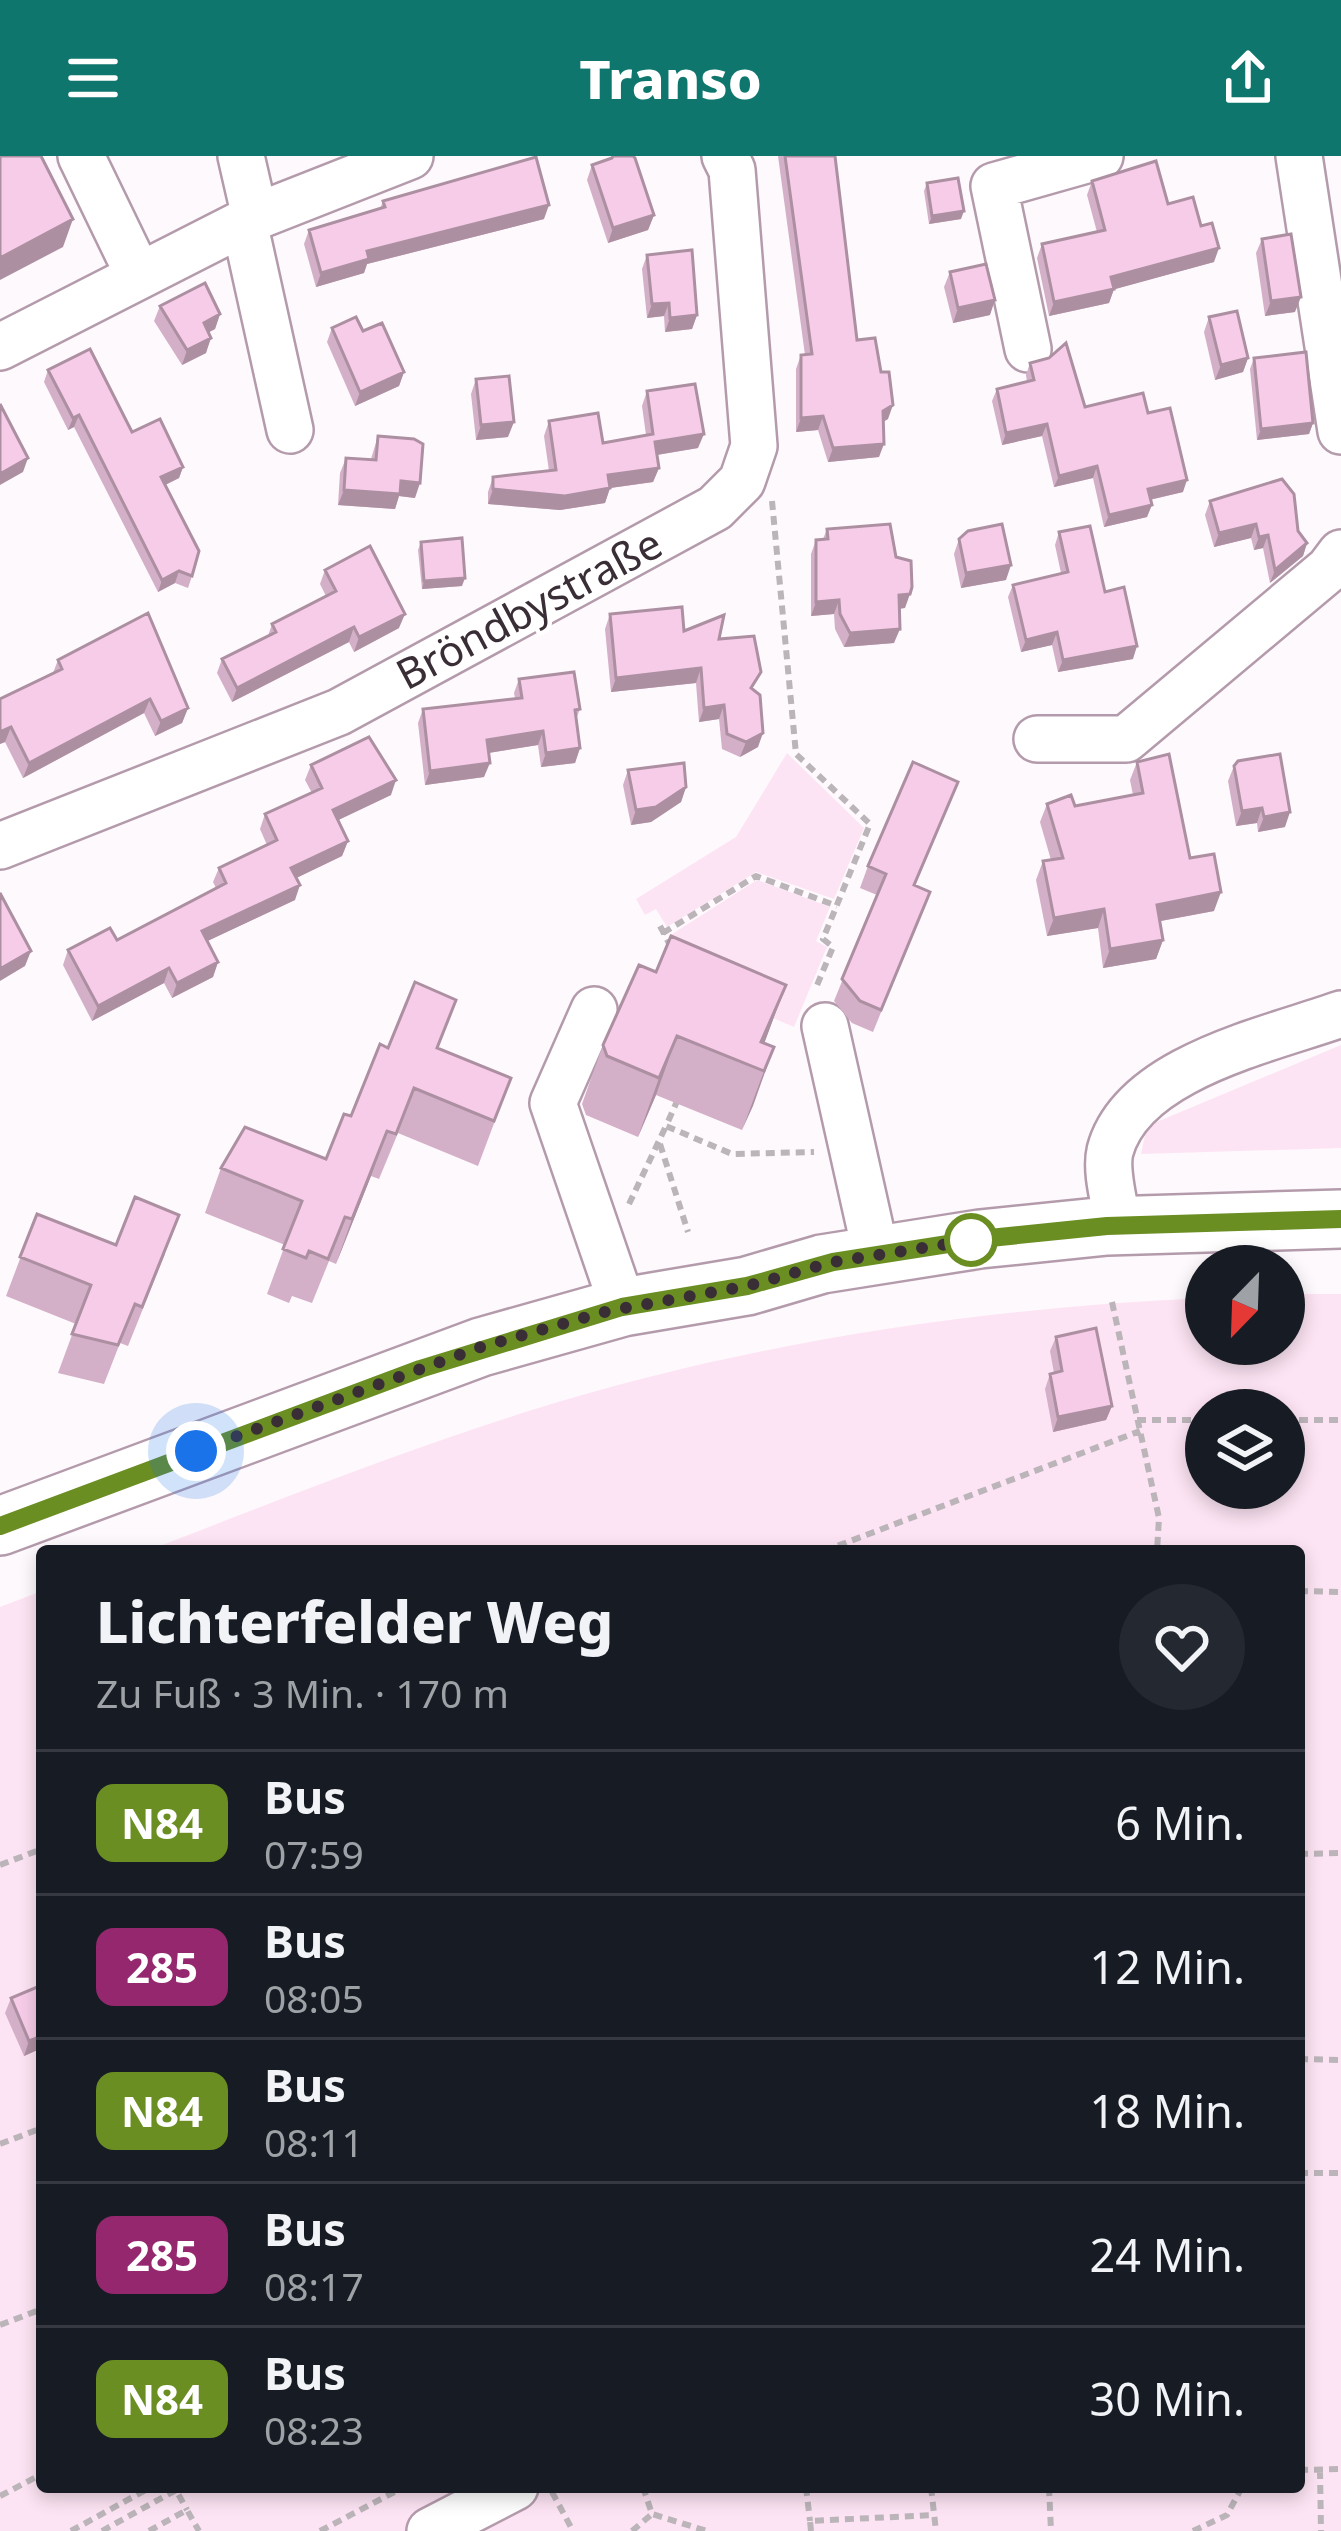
<!DOCTYPE html>
<html lang="de">
<meta charset="utf-8">
<style>
body{margin:0;font-family:"Noto Sans",sans-serif;background:#242831;color:#f1f3f6;height:100vh;display:flex;flex-direction:column;font-size:45px;white-space:nowrap}
*{box-sizing:border-box;margin:0}
p{font-size:39px;color:#9ea1a6}
.icon{flex:none;width:66px;height:66px;fill:none;stroke:currentColor;stroke-width:2;stroke-linecap:round;stroke-linejoin:round}
.map{position:relative;flex:1;overflow:hidden}
.panel{position:absolute;left:36px;top:1389px;width:1269px;height:948px;display:flex;flex-direction:column;background:#171b24;border-radius:12px;box-shadow:0 6px 18px #0003}
.panel>*{flex:none}
.badge{padding:0 24px;border-radius:18px;font-size:42px;line-height:78px}
.needle{width:78px;rotate:203deg}
.tools{position:absolute;left:1185px;top:1089px;display:grid;gap:24px}
.tools a{display:grid;place-items:center;width:120px;height:120px;border-radius:50%;background:#171b24;box-shadow:0 6px 18px #0003;font-size:60px}
.you{position:absolute;width:60px;height:60px;margin:-30px;border:9px solid #fff;border-radius:50%;background:#1a73e8;box-shadow:0 0 0 18px #1a73e833}
.map>.badge{position:absolute;translate:-50% -50%;box-shadow:0 0 0 6px #fff}
.round{display:grid;place-items:center;flex:none;width:126px;height:126px;border-radius:63px;background:#242831}
.overview{display:flex;align-items:center;justify-content:space-between;height:204px;padding:0 60px}
h1{font-size:57px;font-weight:800;line-height:90px}
ul{padding:0;list-style:none}
li{display:flex;align-items:center;gap:36px;height:144px;padding:0 60px;border-top:3px solid #363941}
li div{flex:1}
li b{display:block;font-size:45px}
li em{font-style:normal}
li .badge{min-width:132px;font-weight:700;text-align:center}
header{display:flex;justify-content:space-between;align-items:center;height:156px;padding:0 60px;background:#0f766e;color:#fff;font-size:54px;font-weight:800}
.map>svg:first-child{display:block}
.green{fill:#fde4f4;fill-rule:evenodd}
.lines{fill:none;stroke-linecap:round;stroke-linejoin:round}
.minor-casing{stroke:#b49bac;stroke-width:50}
.major-casing{stroke:#b49bac;stroke-width:62}
.path{stroke:#bbb4b9;stroke-width:6;stroke-dasharray:9 6;stroke-linecap:butt}
.minor{stroke:#fff;stroke-width:45}
.major{stroke:#fff;stroke-width:57}
.wall{fill:#d4afc8}
.shaded-wall{fill:#ad8fa2}
.building{fill:#f7cce8;stroke:#ad8fa2;stroke-width:3}
.line-casing{stroke:#fff;stroke-width:27}
.line{stroke:#6b8e23;stroke-width:18}
.walk{stroke:#392e35;stroke-width:12;stroke-dasharray:0 21.6}
.stop-dot{fill:#fff;stroke:#6b8e23;stroke-width:6}
.labels{text-anchor:middle;stroke-width:9;stroke-linejoin:round;paint-order:stroke}
.street-label{font-size:42px;fill:#392e35;stroke:#fff}
</style>
<header><svg class="icon" aria-label="menu" viewBox="0 0 24 24"><path d="M4 6h16M4 12h16M4 18h16"/></svg>Transo<svg class="icon" aria-label="share" viewBox="0 0 24 24"><path d="M12 15V3M7 8l5-5 5 5M5 13v7h14v-7"/></svg></header>
<div class="map">
<svg width="1341" height="2375" viewBox="0 0 1341 2375">
<rect width="100%" height="100%" fill="#fef9fc"/>
<!-- green -->
<path class="green" d="M 787,597 L 864,672 L 834,743 L 756,716 L 667,771 L 656,753 L 645,759 L 636,743 L 736,681 Z
M 757,724 L 830,751 L 816,785 L 827,791 L 794,871 C 745,851 695,828 669,780 Z
M 1341,889 L 1341,992 L 1141,998 L 1147,970 Z
M 1284,1138 L 1341,1138 L 1341,2375 L 0,2375 L 0,1451 L 42,1435 L 42,2331 L 1299,2331 L 1299,1395 L 147,1395 C 274,1346 401,1295 532,1254 C 750,1186 979,1152 1206,1142 L 1206,1188 L 1284,1188 ZM 1206,1254 L 1284,1254 L 1284,1332 L 1206,1332 Z"/>
<g class="lines">
<defs>
<path id="minor" d="M 81,0 L 139,120
M 241,0 L 255,61
M 1299,0 L 1341,275
M 244,66 L 290,274
M 0,191 L 255,61 L 410,0
M 1028,193 L 994,30 L 1100,0
M 1037,583 L 1126,583 L 1329,413 L 1341,397
M 0,690 L 339,556 L 715,352 L 742,325 L 754,290 L 732,14 L 725,0
M 594,854 L 553,947 L 623,1151
M 825,870 L 876,1098
M 1118,1069 C 1115,1048 1105,1016 1110,995 C 1132,912 1268,884 1341,858
M 430,2375 L 515,2331"/>
<path id="major" d="M 0,1370 L 481,1191 L 623,1151 L 747,1130 L 822,1108 L 980,1083 L 1107,1070 L 1341,1063"/>
</defs>
<!-- minor casing -->
<use href="#minor" class="minor-casing"/>
<!-- major casing -->
<use href="#major" class="major-casing"/>
<!-- path -->
<path class="path" d="M 772,345 L 796,598 L 870,668 L 823,783 L 833,791 L 815,834
M 660,770 L 672,793
M 663,777 L 756,720 L 837,750
M 678,943 L 666,970 L 732,998 L 814,996
M 660,988 L 688,1076
M 629,1048 L 666,970
M 1112,1146 L 1159,1362 L 1157,1395
M 1137,1264 L 1206,1264
M 1284,1264 L 1341,1264
M 824,1395 L 1140,1275
M 1299,1435 L 1341,1436
M 1299,1698 L 1341,1697
M 0,1709 L 42,1693
M 1299,1903 L 1341,1904
M 0,1988 L 42,1972
M 1299,2017 L 1341,2017
M 0,2169 L 42,2153
M 1299,2314 L 1341,2313
M 1320,2314 L 1321,2375
M 643,2331 L 652,2358 L 707,2375
M 806,2331 L 810,2365
M 931,2331 L 936,2375
M 1049,2331 L 1051,2375
M 552,2336 L 573,2375
M 0,2340 L 42,2318
M 71,2375 L 151,2331
M 102,2375 L 176,2334 L 187,2354
M 149,2375 L 187,2354 L 199,2375
M 320,2375 L 404,2331
M 632,2375 L 652,2358
M 811,2375 L 810,2365 L 934,2359
M 1193,2375 L 1227,2359 L 1242,2331"/>
<!-- minor -->
<use href="#minor" class="minor"/>
<!-- major -->
<use href="#major" class="major"/>
</g>
<!-- wall -->
<path class="wall" d="M 778,0 L 835,0 L 857,184 L 888,263 L 883,265 L 879,301 L 828,306 L 818,274 L 796,276 L 796,213 L 801,199 L 805,199 Z
M 592,9 L 654,59 L 648,74 L 608,87 L 587,24 Z
M 1092,25 L 1168,48 L 1201,70 L 1214,106 L 1114,133 L 1109,147 L 1049,160 L 1037,102 L 1042,88 L 1097,76 L 1087,39 Z
M 927,27 L 961,63 L 929,68 L 924,35 Z
M 383,45 L 544,63 L 367,108 L 364,117 L 316,131 L 304,88 L 309,74 L 380,53 Z
M 1262,83 L 1295,156 L 1265,160 L 1256,97 Z
M 647,99 L 697,159 L 692,173 L 665,176 L 664,160 L 647,162 L 642,113 Z
M 950,116 L 990,159 L 953,167 L 944,131 Z
M 160,150 L 220,158 L 215,173 L 209,176 L 206,197 L 182,209 L 154,165 Z
M 1209,161 L 1248,202 L 1243,216 L 1215,224 L 1204,176 Z
M 332,172 L 363,175 L 404,216 L 399,230 L 355,250 L 327,186 Z
M 1254,202 L 1313,267 L 1309,278 L 1257,284 L 1250,213 Z
M 1030,207 L 1085,251 L 1148,257 L 1183,336 L 1150,344 L 1147,361 L 1104,371 L 1093,322 L 1054,331 L 1042,280 L 1002,289 L 992,245 L 997,233 L 1027,226 L 1026,219 Z
M 48,214 L 132,276 L 183,311 L 179,322 L 165,329 L 192,420 L 188,432 L 175,427 L 158,436 L 74,271 L 68,274 L 44,226 Z
M 476,223 L 508,281 L 476,284 L 471,238 Z
M 647,235 L 698,292 L 657,299 L 659,312 L 653,326 L 610,332 L 605,347 L 560,354 L 488,348 L 488,336 L 493,321 L 549,315 L 544,280 L 549,265 L 603,287 L 646,279 L 642,250 Z
M 378,280 L 415,342 L 399,340 L 395,353 L 338,349 L 340,317 L 346,302 L 371,303 Z
M 1210,345 L 1298,375 L 1307,387 L 1303,400 L 1270,427 L 1263,392 L 1254,394 L 1251,382 L 1214,391 L 1205,359 Z
M 827,373 L 905,452 L 899,453 L 894,487 L 844,491 L 835,473 L 834,458 L 811,460 L 811,398 L 816,384 L 823,383 Z
M 1059,376 L 1105,436 L 1133,503 L 1058,516 L 1052,489 L 1021,496 L 1008,441 L 1013,429 L 1061,417 L 1055,389 Z
M 959,383 L 1006,424 L 961,432 L 954,398 Z
M 421,386 L 462,430 L 422,433 L 418,394 Z
M 325,414 L 399,472 L 354,496 L 349,486 L 232,546 L 217,517 L 222,503 L 268,480 L 272,468 L 326,440 L 320,428 Z
M 610,458 L 719,483 L 753,533 L 758,591 L 740,601 L 722,593 L 719,563 L 699,566 L 696,527 L 611,536 L 605,473 Z
M 58,504 L 188,552 L 182,567 L 155,580 L 144,557 L 23,622 L 5,586 L 0,588 L 0,543 L 53,517 Z
M 519,523 L 580,553 L 576,563 L 580,592 L 575,607 L 541,611 L 538,589 L 488,597 L 484,621 L 425,629 L 418,567 L 423,553 L 515,542 L 514,537 Z
M 1137,606 L 1190,702 L 1214,755 L 1160,765 L 1163,784 L 1156,803 L 1103,812 L 1098,772 L 1047,780 L 1036,724 L 1043,705 L 1051,704 L 1040,666 L 1047,648 L 1075,650 L 1133,639 L 1130,624 Z
M 311,609 L 391,639 L 338,664 L 348,685 L 342,700 L 296,722 L 295,744 L 207,785 L 218,806 L 213,821 L 172,842 L 164,827 L 92,865 L 63,809 L 68,794 L 117,784 L 216,732 L 213,726 L 219,712 L 267,689 L 260,673 L 265,658 L 312,637 L 305,624 Z
M 1234,610 L 1285,671 L 1258,676 L 1257,667 L 1236,670 L 1228,625 Z
M 628,614 L 686,631 L 681,646 L 651,666 L 631,669 L 623,629 Z
M 958,626 L 915,730 L 930,736 L 873,876 L 852,867 L 834,845 L 877,739 L 860,732 L 868,710 Z
M 656,816 L 786,829 L 764,887 L 774,891 L 742,974 L 656,939 L 638,981 L 586,959 L 582,948 L 603,889 Z
M 439,892 L 511,922 L 478,1010 L 398,977 L 379,1023 L 371,1020 L 336,1108 L 329,1105 L 312,1147 L 292,1140 L 289,1147 L 267,1138 L 285,1089 L 205,1057 L 221,1012 L 326,1003 L 351,960 Z
M 37,1058 L 116,1089 L 165,1098 L 128,1190 L 120,1187 L 104,1228 L 58,1217 L 76,1168 L 6,1140 Z
M 1056,1181 L 1112,1250 L 1106,1264 L 1053,1276 L 1045,1233 L 1050,1218 L 1054,1217 L 1050,1195 Z
M 42,1829 L 42,1892 L 24,1900 L 5,1857 L 11,1842 Z"/>
<!-- shaded-wall -->
<path class="shaded-wall" d="M 549,49 L 544,63 L 367,108 L 364,117 L 316,131 L 321,117 L 367,95 Z
M 964,55 L 961,63 L 929,68 L 932,60 Z
M 654,59 L 648,74 L 608,87 L 613,72 Z
M 73,63 L 63,91 L 0,124 L 0,102 Z
M 1219,92 L 1214,106 L 1112,134 L 1114,133 L 1109,147 L 1049,160 L 1054,146 L 1111,121 Z
M 1301,141 L 1295,156 L 1265,160 L 1271,145 Z
M 995,144 L 990,159 L 953,167 L 958,152 Z
M 669,147 L 664,160 L 647,162 L 652,148 Z
M 220,158 L 215,173 L 198,182 L 204,167 Z
M 697,159 L 692,173 L 665,176 L 670,162 Z
M 211,182 L 206,197 L 182,209 L 187,194 Z
M 1248,202 L 1243,216 L 1215,224 L 1221,209 Z
M 404,216 L 399,230 L 355,250 L 360,236 Z
M 893,249 L 888,263 L 878,269 L 883,255 Z
M 79,259 L 74,271 L 68,274 L 73,262 Z
M 823,260 L 818,274 L 796,276 L 801,262 Z
M 514,266 L 508,281 L 476,284 L 481,269 Z
M 1313,267 L 1309,278 L 1257,284 L 1261,273 Z
M 1047,268 L 1042,280 L 1002,289 L 1006,277 Z
M 704,278 L 698,292 L 650,300 L 655,286 Z
M 884,288 L 879,301 L 828,306 L 833,292 Z
M 28,302 L 23,316 L 0,329 L 0,318 Z
M 1097,310 L 1093,322 L 1054,331 L 1059,320 Z
M 183,311 L 179,322 L 157,333 L 161,321 Z
M 659,312 L 653,326 L 603,333 L 608,319 Z
M 1187,324 L 1183,336 L 1144,345 L 1148,333 Z
M 401,325 L 420,327 L 415,342 L 399,340 L 395,353 L 338,349 L 344,334 Z
M 610,332 L 605,347 L 560,354 L 488,348 L 493,333 Z
M 1152,349 L 1147,361 L 1104,371 L 1109,359 Z
M 1256,368 L 1251,382 L 1214,391 L 1219,377 Z
M 1268,379 L 1263,392 L 1254,394 L 1259,381 Z
M 1307,387 L 1303,400 L 1270,427 L 1275,414 Z
M 1011,409 L 1006,424 L 961,432 L 966,417 Z
M 179,415 L 175,427 L 158,436 L 162,424 Z
M 465,422 L 462,430 L 422,433 L 424,425 Z
M 910,438 L 905,452 L 894,453 L 899,439 Z
M 839,444 L 834,458 L 811,460 L 816,446 Z
M 405,458 L 399,472 L 354,496 L 359,481 Z
M 354,471 L 349,486 L 232,546 L 237,532 Z
M 900,473 L 894,487 L 844,491 L 850,477 Z
M 1057,476 L 1052,489 L 1021,496 L 1026,484 Z
M 1137,490 L 1133,503 L 1058,516 L 1063,504 Z
M 701,512 L 696,527 L 611,536 L 616,522 Z
M 150,543 L 144,557 L 23,622 L 29,607 Z
M 724,549 L 719,563 L 699,566 L 704,552 Z
M 188,552 L 182,567 L 155,580 L 161,565 Z
M 11,571 L 5,586 L 0,588 L 0,576 Z
M 543,575 L 538,589 L 482,598 L 487,584 Z
M 763,577 L 758,591 L 740,601 L 746,586 Z
M 580,592 L 575,607 L 541,611 L 546,597 Z
M 490,607 L 484,621 L 425,629 L 430,615 Z
M 396,624 L 391,639 L 328,669 L 333,654 Z
M 686,631 L 681,646 L 651,666 L 631,669 L 636,654 Z
M 1262,652 L 1257,667 L 1236,670 L 1242,655 Z
M 1290,656 L 1285,671 L 1258,676 L 1264,661 Z
M 348,685 L 342,700 L 286,727 L 291,712 Z
M 300,729 L 295,744 L 197,790 L 202,775 Z
M 1221,736 L 1214,755 L 1150,767 L 1157,749 Z
M 1104,753 L 1098,772 L 1047,780 L 1054,762 Z
M 1163,784 L 1156,803 L 1103,812 L 1110,793 Z
M 31,795 L 25,810 L 0,825 L 0,813 Z
M 218,806 L 213,821 L 172,842 L 177,827 Z
M 169,812 L 164,827 L 92,865 L 98,850 Z
M 786,829 L 764,888 L 761,886 Z
M 677,880 L 656,939 L 638,981 L 659,922 Z
M 774,891 L 753,950 L 742,974 L 764,915 Z
M 387,975 L 371,1020 L 336,1108 L 352,1063 Z
M 1112,1250 L 1106,1264 L 1053,1276 L 1058,1261 Z
M 42,1880 L 42,1892 L 24,1900 L 29,1885 Z"/>
<!-- building -->
<path class="building" d="M 0,0 L 41,0 L 73,63 L 0,102 Z
M 613,0 L 633,0 L 635,2 L 654,59 L 613,72 L 592,9 L 612,2 Z
M 785,0 L 835,0 L 857,184 L 875,182 L 881,216 L 889,216 L 893,249 L 883,255 L 884,288 L 833,292 L 823,260 L 801,262 L 801,199 L 812,198 Z
M 536,1 L 549,49 L 367,95 L 369,103 L 321,117 L 309,74 L 385,51 L 383,45 Z
M 1156,5 L 1168,48 L 1193,41 L 1201,70 L 1212,67 L 1219,92 L 1111,121 L 1114,133 L 1054,146 L 1042,88 L 1105,74 L 1092,25 Z
M 958,22 L 964,55 L 932,60 L 927,27 Z
M 1291,78 L 1301,141 L 1271,145 L 1262,83 Z
M 692,94 L 697,159 L 670,162 L 669,147 L 652,148 L 647,99 Z
M 986,108 L 995,144 L 958,152 L 950,116 Z
M 205,127 L 220,158 L 204,167 L 211,182 L 187,194 L 160,150 Z
M 1237,155 L 1248,202 L 1221,209 L 1209,161 Z
M 356,161 L 363,175 L 382,167 L 404,216 L 360,236 L 332,172 Z
M 1066,187 L 1085,251 L 1143,237 L 1148,257 L 1170,252 L 1187,324 L 1148,333 L 1152,349 L 1109,359 L 1097,310 L 1059,320 L 1047,268 L 1006,277 L 997,233 L 1034,224 L 1030,207 L 1049,202 Z
M 90,193 L 132,276 L 160,263 L 183,311 L 161,321 L 199,395 L 192,420 L 179,415 L 162,424 L 79,259 L 73,262 L 48,214 Z
M 1306,196 L 1313,267 L 1261,273 L 1254,202 Z
M 509,220 L 514,266 L 481,269 L 476,223 Z
M 695,228 L 704,278 L 655,286 L 659,312 L 608,319 L 610,332 L 565,340 L 493,333 L 493,321 L 556,314 L 549,265 L 598,257 L 603,287 L 653,278 L 647,235 Z
M 0,248 L 28,302 L 0,318 Z
M 378,280 L 414,283 L 423,288 L 420,327 L 401,325 L 400,338 L 344,334 L 346,302 L 376,304 Z
M 1282,323 L 1294,338 L 1298,375 L 1307,387 L 1275,414 L 1268,379 L 1259,381 L 1256,368 L 1219,377 L 1210,345 Z
M 890,368 L 896,401 L 911,405 L 912,431 L 910,438 L 899,439 L 900,473 L 850,477 L 840,458 L 839,444 L 816,446 L 816,384 L 828,383 L 827,373 Z
M 1002,368 L 1011,409 L 966,417 L 959,383 L 968,375 Z
M 1090,370 L 1105,436 L 1124,431 L 1137,490 L 1063,504 L 1057,476 L 1026,484 L 1013,429 L 1068,416 L 1059,376 Z
M 462,382 L 465,422 L 424,425 L 421,386 Z
M 370,390 L 405,458 L 359,481 L 354,471 L 237,532 L 222,503 L 276,476 L 272,468 L 336,435 L 325,414 Z
M 682,451 L 684,475 L 724,459 L 719,483 L 754,480 L 761,516 L 751,532 L 760,539 L 763,577 L 746,586 L 727,578 L 724,549 L 704,552 L 701,512 L 616,522 L 610,458 Z
M 148,457 L 188,552 L 161,565 L 150,543 L 29,607 L 11,571 L 0,576 L 0,543 L 62,513 L 58,504 Z
M 574,516 L 580,553 L 575,554 L 580,592 L 546,597 L 543,575 L 487,584 L 490,607 L 430,615 L 423,553 L 522,542 L 519,523 Z
M 369,581 L 396,624 L 333,654 L 348,685 L 291,712 L 300,729 L 202,775 L 218,806 L 177,827 L 169,812 L 98,850 L 68,794 L 110,772 L 117,784 L 226,727 L 219,712 L 277,684 L 265,658 L 322,632 L 311,609 Z
M 1169,598 L 1190,702 L 1214,698 L 1221,736 L 1157,749 L 1163,784 L 1110,793 L 1104,753 L 1054,762 L 1043,705 L 1063,702 L 1047,648 L 1071,639 L 1075,650 L 1143,637 L 1137,606 Z
M 1280,598 L 1290,656 L 1264,661 L 1262,652 L 1242,655 L 1234,610 L 1238,605 Z
M 913,606 L 958,626 L 914,729 L 930,736 L 881,854 L 860,845 L 842,823 L 886,718 L 868,710 Z
M 684,607 L 686,631 L 656,651 L 636,654 L 628,614 Z
M 0,737 L 31,795 L 0,813 Z
M 671,780 L 786,829 L 761,886 L 774,891 L 764,915 L 677,880 L 659,922 L 607,900 L 603,889 L 639,809 L 656,816 Z
M 415,826 L 456,844 L 437,892 L 511,922 L 494,965 L 414,932 L 396,978 L 387,975 L 352,1063 L 345,1061 L 328,1103 L 309,1095 L 306,1102 L 283,1093 L 302,1045 L 221,1012 L 245,971 L 326,1003 L 344,958 L 351,960 L 380,888 L 388,892 Z
M 135,1041 L 179,1059 L 142,1151 L 135,1148 L 118,1189 L 72,1178 L 91,1129 L 20,1101 L 37,1058 L 116,1089 Z
M 1096,1172 L 1112,1250 L 1058,1261 L 1050,1218 L 1062,1215 L 1056,1181 Z
M 42,1829 L 42,1880 L 29,1885 L 11,1842 Z"/>
<g class="lines">
<defs>
<path id="line" d="M 0,1370 L 420,1213 L 622,1151 L 747,1130 L 833,1106 L 980,1083 L 1107,1070 L 1341,1063"/>
</defs>
<!-- line casing -->
<use href="#line" class="line-casing"/>
<!-- line -->
<use href="#line" class="line"/>
<!-- walk -->
<path class="walk" d="M 196,1295 L 481,1191 L 608,1155 L 747,1130 L 833,1106 L 980,1083 L 971,1084"/>
</g>
<!-- markers -->
<circle class="stop-dot" cx="971" cy="1084" r="24"/>
<g class="labels">
<!-- street labels -->
<g class="street-label">
<text transform="translate(529 453) rotate(-28)" y="15">Bröndbystraße</text>
</g>
</g>
</svg>
<div class="tools">
<a><svg class="needle" viewBox="-14 -14 28 28"><path d="M0-13l5 13h-10z" fill="#e53935"/><path d="M0 13l5-13h-10z" fill="#9ea1a6"/></svg></a>
<a><svg class="icon" aria-label="layers" viewBox="0 0 24 24"><path d="M12 4l9 5-9 5-9-5zM3 14l9 5 9-5"/></svg></a>
</div>
<div class="you" style="left:196px;top:1295px"></div>
<section class="panel">
<div class="overview"><div><h1>Lichterfelder Weg</h1><p>Zu Fuß · 3 Min. · 170 m</p></div><a class="round"><svg class="icon" aria-label="heart" viewBox="0 0 24 24"><path d="M12 20l-8-8c-3-5 5-10 8-4 3-6 11-1 8 4z"/></svg></a></div>
<ul>
<li><span class="badge" style="background:#6b8e23;color:#fff">N84</span><div><b>Bus</b><p>07:59</p></div><em>6 Min.</em></li>
<li><span class="badge" style="background:#95276e;color:#fff">285</span><div><b>Bus</b><p>08:05</p></div><em>12 Min.</em></li>
<li><span class="badge" style="background:#6b8e23;color:#fff">N84</span><div><b>Bus</b><p>08:11</p></div><em>18 Min.</em></li>
<li><span class="badge" style="background:#95276e;color:#fff">285</span><div><b>Bus</b><p>08:17</p></div><em>24 Min.</em></li>
<li><span class="badge" style="background:#6b8e23;color:#fff">N84</span><div><b>Bus</b><p>08:23</p></div><em>30 Min.</em></li>
</ul>
</section>
</div>
